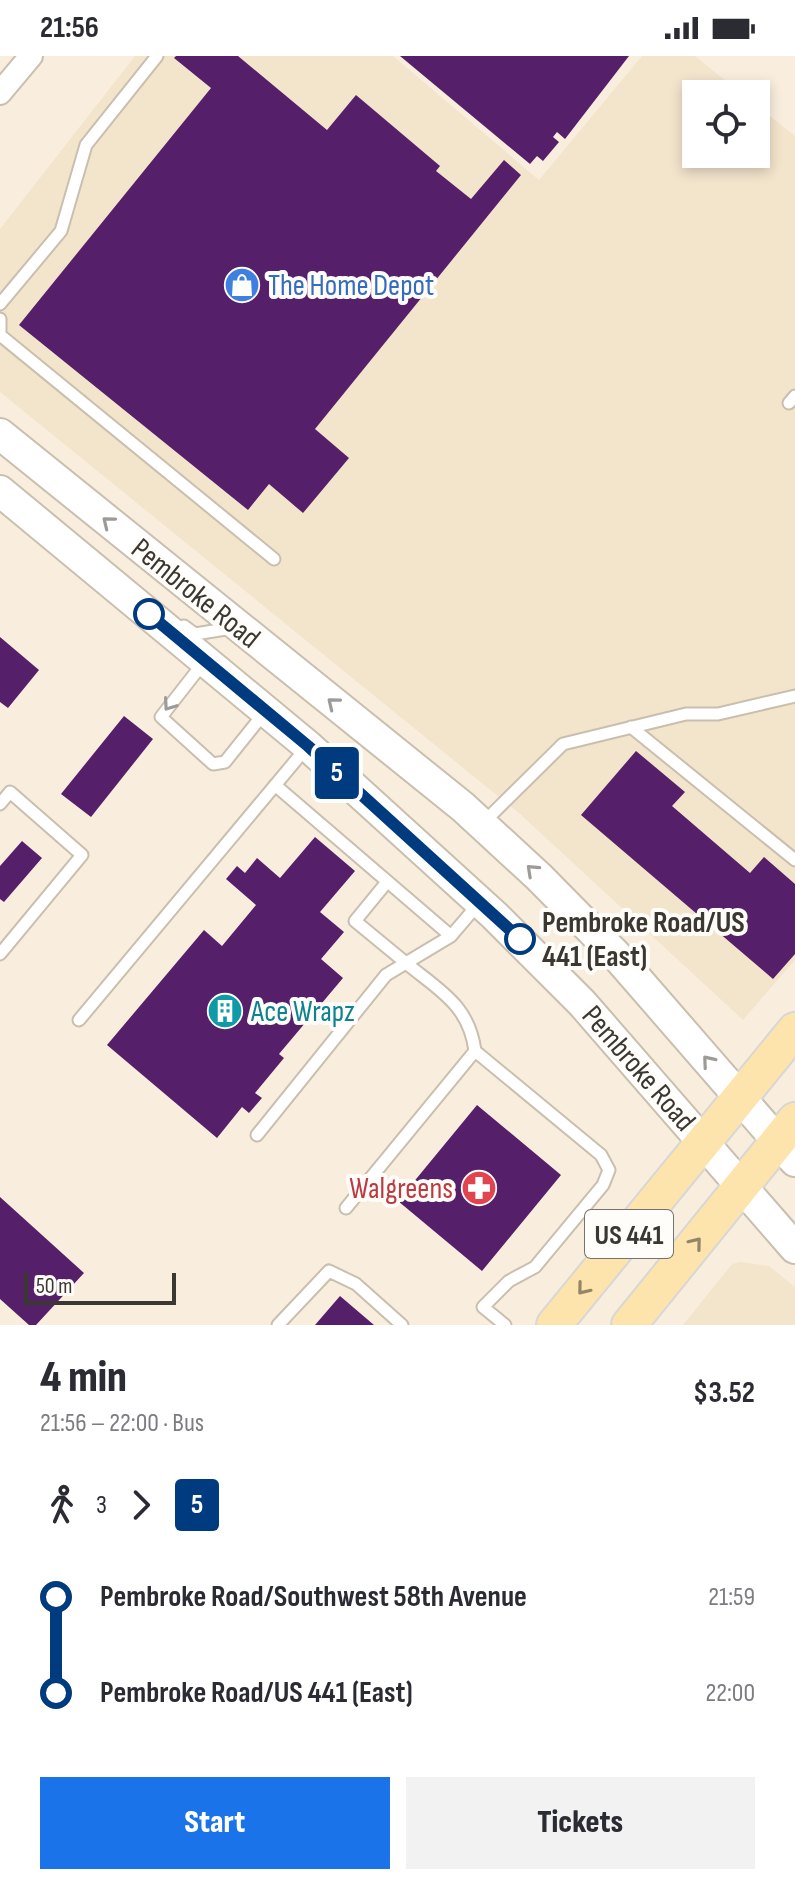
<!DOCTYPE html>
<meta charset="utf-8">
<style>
body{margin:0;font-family:"Sofia Sans Condensed",sans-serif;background:#f2f2f3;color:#2b2b33;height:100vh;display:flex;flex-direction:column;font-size:30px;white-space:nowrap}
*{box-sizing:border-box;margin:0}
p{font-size:26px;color:#7c7c81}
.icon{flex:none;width:44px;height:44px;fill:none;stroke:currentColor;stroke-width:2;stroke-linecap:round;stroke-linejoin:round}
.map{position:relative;height:1269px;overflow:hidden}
.drawer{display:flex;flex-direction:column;background:#fff;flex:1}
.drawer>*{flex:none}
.badge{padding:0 16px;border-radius:6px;font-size:28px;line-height:52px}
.tools{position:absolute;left:682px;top:24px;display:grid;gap:16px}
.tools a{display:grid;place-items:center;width:88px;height:88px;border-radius:0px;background:#fff;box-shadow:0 4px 12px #0003;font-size:40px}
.scale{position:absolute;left:24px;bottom:20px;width:152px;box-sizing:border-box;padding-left:8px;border:4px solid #3b3731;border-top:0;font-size:22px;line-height:28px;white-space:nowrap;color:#3b3731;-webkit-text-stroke:6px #fffdfa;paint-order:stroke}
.map>.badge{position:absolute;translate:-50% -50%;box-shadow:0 0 0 4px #fff}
.legs{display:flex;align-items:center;gap:12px;height:88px;padding:0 40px;font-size:26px}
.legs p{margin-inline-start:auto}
.head{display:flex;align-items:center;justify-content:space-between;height:136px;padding:0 40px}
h1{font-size:44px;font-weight:800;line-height:60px}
.button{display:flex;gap:16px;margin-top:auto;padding:16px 40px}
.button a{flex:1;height:92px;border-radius:0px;background:#1a73e8;color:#fff;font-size:32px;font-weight:800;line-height:92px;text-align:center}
.button a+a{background:#f2f2f3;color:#2b2b33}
ul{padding:0 40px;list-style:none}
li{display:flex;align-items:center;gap:28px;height:96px;font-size:30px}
li i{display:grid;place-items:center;width:12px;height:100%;margin:0 10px;background:currentColor}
li i::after{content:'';width:20px;height:20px;margin:-10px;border:6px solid;border-radius:50%;background:#fff}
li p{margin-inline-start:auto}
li:first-child i{background:linear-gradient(#0000 50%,currentColor 0)}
li:last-child i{background:linear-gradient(currentColor 50%,#0000 0)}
.status{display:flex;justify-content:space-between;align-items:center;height:56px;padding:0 40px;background:#fff;direction:ltr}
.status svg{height:22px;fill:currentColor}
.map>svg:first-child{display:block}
.built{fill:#f3e4cc}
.building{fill:#551f6a}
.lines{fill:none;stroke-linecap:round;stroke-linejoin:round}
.lane-casing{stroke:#c9bfaf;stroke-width:15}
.street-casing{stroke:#c9bfaf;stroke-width:26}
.secondary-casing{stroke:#c9bfaf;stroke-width:34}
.primary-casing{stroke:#d8d7d6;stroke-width:38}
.lane{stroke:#fff;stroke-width:11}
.street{stroke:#fff;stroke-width:22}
.secondary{stroke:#fff;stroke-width:30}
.primary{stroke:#fde4ac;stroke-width:34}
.oneway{stroke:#9d9b98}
.oneway2{stroke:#928568}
.line-1-casing{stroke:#fff;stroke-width:18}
.line-1{stroke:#003b80;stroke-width:12}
.stop-1-dot{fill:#fff;stroke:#003b80;stroke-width:4}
.labels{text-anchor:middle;stroke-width:8;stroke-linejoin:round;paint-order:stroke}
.shield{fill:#fffdfa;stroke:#76726d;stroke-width:2}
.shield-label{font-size:28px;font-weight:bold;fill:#3b3731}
.shop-label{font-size:30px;fill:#366cbe;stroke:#fffdfa;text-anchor:start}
.street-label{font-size:30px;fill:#3b3731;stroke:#fffdfa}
.stop-label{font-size:30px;font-weight:bold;fill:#3b3731;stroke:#fffdfa;text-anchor:start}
.culture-label{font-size:30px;fill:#0d838f;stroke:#fffdfa;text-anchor:start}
.health-label{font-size:30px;fill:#be3a42;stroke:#fffdfa;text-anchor:end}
</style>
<div class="status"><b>21:56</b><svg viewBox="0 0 49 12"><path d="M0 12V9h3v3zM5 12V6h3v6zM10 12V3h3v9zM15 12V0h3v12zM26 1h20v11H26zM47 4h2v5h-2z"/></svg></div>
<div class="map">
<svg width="795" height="1269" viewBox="0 0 795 1269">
<rect width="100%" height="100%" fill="#f9eede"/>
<!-- built -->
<path class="built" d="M 135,0 L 393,0 L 539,124 L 642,0 L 695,0 L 742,38 L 696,38 L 696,98 L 756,98 L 756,49 L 795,80 L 795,904 L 743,964 L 520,758 L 0,336 L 0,173 Z
M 740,1206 L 769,1210 L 795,1231 L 795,1269 L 683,1269 L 732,1208 Z"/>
<!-- building -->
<path class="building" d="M 176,0 L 238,0 L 327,74 L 356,39 L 440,110 L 436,115 L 471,143 L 504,104 L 521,119 L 315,373 L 349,402 L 303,457 L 269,428 L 248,454 L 19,269 L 211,32 L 174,2 Z
M 400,0 L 629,0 L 565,83 L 557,76 L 553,81 L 559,86 L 543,105 L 537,100 L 530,108 Z
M 0,581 L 39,614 L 8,652 L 0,646 Z
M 124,660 L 153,683 L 91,761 L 61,738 Z
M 636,695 L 685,736 L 672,750 L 750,817 L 764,801 L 795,828 L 795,898 L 773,923 L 581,759 Z
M 315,781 L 355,815 L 320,856 L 344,876 L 321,903 L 343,922 L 279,998 L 284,1002 L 255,1037 L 262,1042 L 249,1057 L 242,1051 L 217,1082 L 107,989 L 204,874 L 222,890 L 256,849 L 226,823 L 237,810 L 245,817 L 257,802 L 280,822 Z
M 22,785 L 42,802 L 4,846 L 0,843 L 0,810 Z
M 477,1049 L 561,1119 L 482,1215 L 398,1145 Z
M 0,1141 L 84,1217 L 36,1269 L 29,1269 L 0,1243 Z
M 340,1240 L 374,1269 L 315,1269 Z"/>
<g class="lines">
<defs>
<path id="lane" d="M 0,248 L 61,175 L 86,89 L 157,0
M 0,263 L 0,279 L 274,503
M 789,347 L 795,340
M 184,570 L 195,578 L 232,572
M 204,606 L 161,661 L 213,708 L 225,706 L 265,656
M 631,671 L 795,804
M 275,729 L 451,880
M 0,748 L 10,736 L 82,799 L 0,898
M 482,768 L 563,688 L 686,658 L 718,658 L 795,640
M 480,846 L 451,880 L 406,907 C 440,935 469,949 475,995 L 601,1099 L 609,1114 L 603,1129 L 535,1211 L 509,1225 L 483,1251 L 505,1269
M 79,964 L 307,691
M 257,1079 L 386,919 L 406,907 L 355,865 L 387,826
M 346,1152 L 475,995
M 278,1269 L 329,1215 L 356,1228 L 402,1269"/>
<path id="street" d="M 0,37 L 31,0"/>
<path id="secondary" d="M 0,378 L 463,751 L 539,821 L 616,899 L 795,1105
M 0,435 L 308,690 L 494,859 L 582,947 L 795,1192"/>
<path id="primary" d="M 554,1269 L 795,974
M 629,1269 L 795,1064"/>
</defs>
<!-- lane casing -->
<use href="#lane" class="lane-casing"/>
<!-- street casing -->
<use href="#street" class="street-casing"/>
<!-- secondary casing -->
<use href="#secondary" class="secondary-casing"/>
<!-- primary casing -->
<use href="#primary" class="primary-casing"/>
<!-- lane -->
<use href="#lane" class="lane"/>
<!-- street -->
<use href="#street" class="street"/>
<!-- secondary -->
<use href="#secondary" class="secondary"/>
<!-- primary -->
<use href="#primary" class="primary"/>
</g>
<!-- one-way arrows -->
<defs><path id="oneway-chevron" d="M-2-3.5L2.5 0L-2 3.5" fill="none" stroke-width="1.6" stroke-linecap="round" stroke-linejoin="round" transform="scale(2)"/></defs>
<g class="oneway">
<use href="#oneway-chevron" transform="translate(108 466) rotate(-141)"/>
<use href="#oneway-chevron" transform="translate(333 647) rotate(-141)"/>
<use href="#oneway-chevron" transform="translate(169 649) rotate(125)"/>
<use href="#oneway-chevron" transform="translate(532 814) rotate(-137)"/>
<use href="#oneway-chevron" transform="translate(708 1005) rotate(-130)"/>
</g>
<g class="oneway2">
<use href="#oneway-chevron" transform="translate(696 1187) rotate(-51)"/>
<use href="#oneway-chevron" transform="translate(583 1233) rotate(129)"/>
</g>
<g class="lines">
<defs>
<path id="line-1" d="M 149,558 L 308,690 L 520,883"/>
</defs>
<!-- line-1 casing -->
<use href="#line-1" class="line-1-casing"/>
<!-- line-1 -->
<use href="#line-1" class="line-1"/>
</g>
<!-- icons -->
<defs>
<symbol id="shop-disc" viewBox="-11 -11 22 22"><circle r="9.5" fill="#3f7fe0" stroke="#fffdfa"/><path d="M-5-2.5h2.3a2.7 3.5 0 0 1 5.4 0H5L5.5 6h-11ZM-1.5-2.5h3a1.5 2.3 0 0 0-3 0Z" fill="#fff"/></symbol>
<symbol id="building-disc" viewBox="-11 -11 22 22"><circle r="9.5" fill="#0f9aa8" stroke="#fffdfa"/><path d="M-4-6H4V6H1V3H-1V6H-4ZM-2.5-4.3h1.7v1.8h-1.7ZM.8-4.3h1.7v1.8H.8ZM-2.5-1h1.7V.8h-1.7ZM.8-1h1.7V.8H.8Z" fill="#fff"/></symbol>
<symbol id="pharmacy-disc" viewBox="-11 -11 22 22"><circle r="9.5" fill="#e0444e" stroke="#fffdfa"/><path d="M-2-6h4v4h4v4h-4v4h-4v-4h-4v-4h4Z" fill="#fff"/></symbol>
</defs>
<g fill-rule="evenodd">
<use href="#shop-disc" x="222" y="209" width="40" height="40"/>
<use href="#building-disc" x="205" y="935" width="40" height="40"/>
<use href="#pharmacy-disc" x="459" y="1112" width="40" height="40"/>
</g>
<!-- markers -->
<g class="stop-1-dot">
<circle cx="149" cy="558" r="14"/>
<circle cx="520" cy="883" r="14"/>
</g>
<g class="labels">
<!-- shield labels -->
<rect class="shield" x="585" y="1154" width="88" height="48" rx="6"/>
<g class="shield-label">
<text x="629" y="1188">US 441</text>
</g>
<!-- shop labels -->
<g class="shop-label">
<text x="268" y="239">The Home Depot</text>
</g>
<!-- street labels -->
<g class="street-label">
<text transform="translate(196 537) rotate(39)" y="10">Pembroke Road</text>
<text transform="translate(639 1012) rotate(49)" y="10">Pembroke Road</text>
</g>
<!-- stop labels -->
<g class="stop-label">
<text x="542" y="876">Pembroke Road/US<tspan x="542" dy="34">441 (East)</tspan></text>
</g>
<!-- culture labels -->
<g class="culture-label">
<text x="251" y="965">Ace Wrapz</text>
</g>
<!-- health labels -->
<g class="health-label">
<text x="453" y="1142">Walgreens</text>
</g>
</g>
</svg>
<div class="tools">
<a><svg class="icon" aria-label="locate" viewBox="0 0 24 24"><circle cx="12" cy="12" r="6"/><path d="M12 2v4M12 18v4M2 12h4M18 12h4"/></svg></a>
</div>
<div class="scale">50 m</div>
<b class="badge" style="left:337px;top:717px;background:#003b80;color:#fff">5</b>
</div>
<section class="drawer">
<div class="head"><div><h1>4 min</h1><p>21:56 – 22:00 · Bus</p></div><b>$3.52</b></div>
<div class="legs"><svg class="icon" aria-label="walk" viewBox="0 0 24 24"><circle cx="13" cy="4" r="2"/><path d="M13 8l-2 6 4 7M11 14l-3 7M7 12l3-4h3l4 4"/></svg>3<svg class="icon" aria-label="forward" viewBox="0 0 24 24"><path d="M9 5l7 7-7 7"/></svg><b class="badge" style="background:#003b80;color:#fff">5</b></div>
<ul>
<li><i style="color:#003b80"></i><b>Pembroke Road/Southwest 58th Avenue</b><p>21:59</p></li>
<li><i style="color:#003b80"></i><b>Pembroke Road/US 441 (East)</b><p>22:00</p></li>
</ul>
<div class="button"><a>Start</a><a>Tickets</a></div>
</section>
